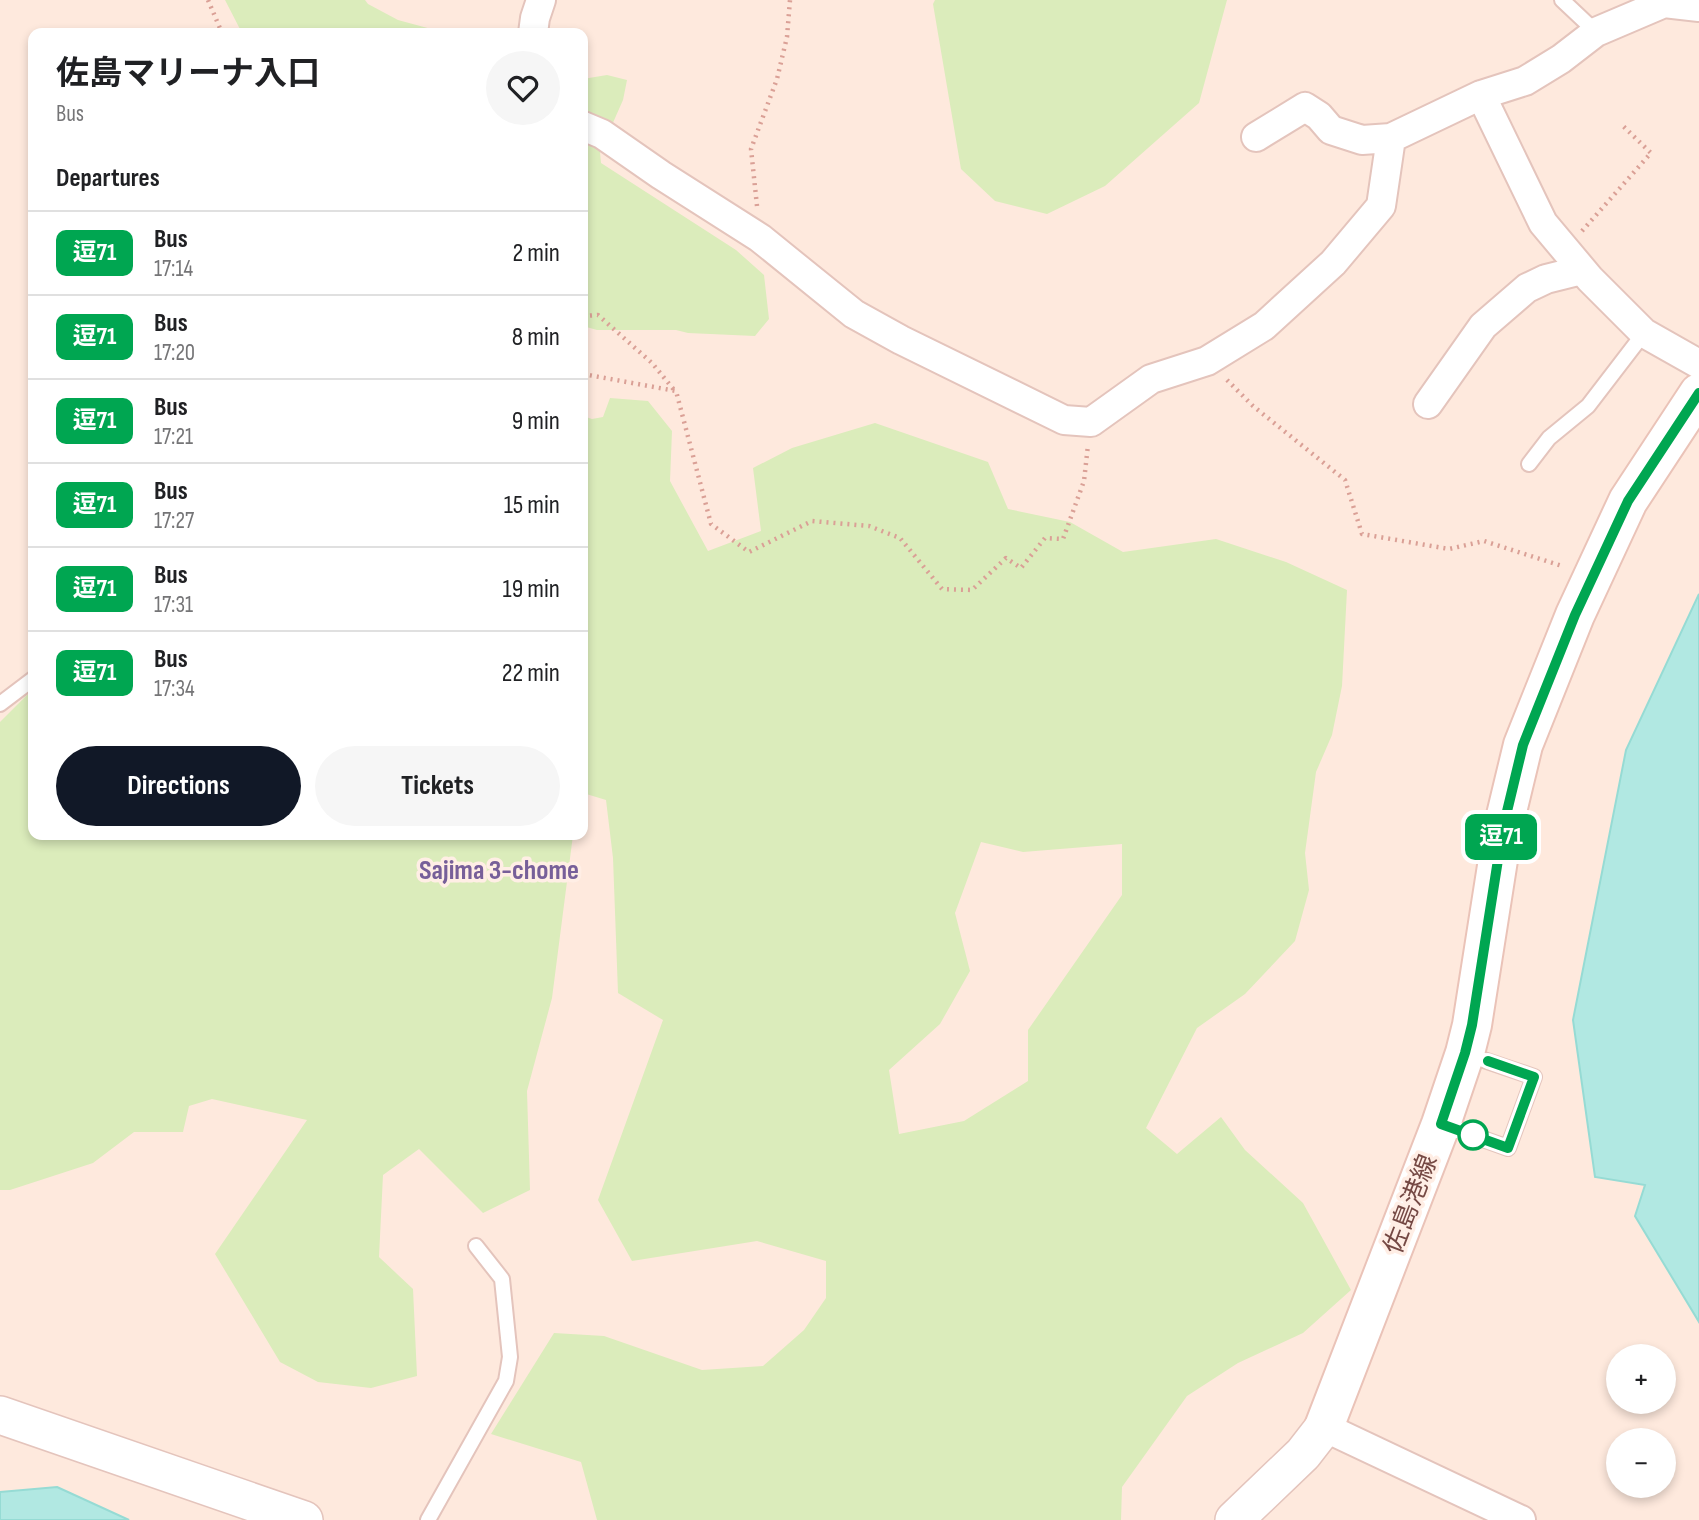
<!DOCTYPE html>
<meta charset="utf-8">
<style>
body{margin:0;font-family:"Sofia Sans Condensed","Noto Sans JP",sans-serif;background:#f6f6f6;color:#202124;height:100vh;display:flex;flex-direction:column;font-size:26px;white-space:nowrap}
*{box-sizing:border-box;margin:0}
p{font-size:23px;color:#757577}
.icon{flex:none;width:38px;height:38px;fill:none;stroke:currentColor;stroke-width:2;stroke-linecap:round;stroke-linejoin:round}
.map{position:relative;flex:1;overflow:hidden}
.panel{position:absolute;left:28px;top:28px;width:560px;height:812px;display:flex;flex-direction:column;background:#fff;border-radius:14px;box-shadow:0 4px 10px #0003}
.panel>*{flex:none}
.badge{padding:0 14px;border-radius:10px;font-size:24px;line-height:46px}
.controls{position:absolute;left:1606px;top:1344px;display:grid;gap:14px}
.controls a{display:grid;place-items:center;width:70px;height:70px;border-radius:50%;background:#fff;box-shadow:0 4px 10px #0003;font-size:35px}
.map>.badge{position:absolute;translate:-50% -50%;box-shadow:0 0 0 4px #fff}
h2{padding:0 28px;font-size:26px;line-height:63px}
.round{display:grid;place-items:center;flex:none;width:74px;height:74px;border-radius:37px;background:#f6f6f6}
.head{display:flex;align-items:center;justify-content:space-between;height:119px;padding:0 28px}
h1{font-size:33px;font-weight:700;line-height:52px}
.cta{display:flex;gap:14px;margin-top:auto;padding:14px 28px}
.cta a{flex:1;height:80px;border-radius:42px;background:#111827;color:#fff;font-size:28px;font-weight:700;line-height:80px;text-align:center}
.cta a+a{background:#f6f6f6;color:#202124}
ul{padding:0;list-style:none}
li{display:flex;align-items:center;gap:21px;height:84px;padding:0 28px;border-top:2px solid #e0e0e0}
li div{flex:1}
li b{display:block;font-size:26px}
li em{font-style:normal}
li .badge{min-width:77px;font-weight:700;text-align:center}
.map>svg:first-child{display:block}
.green{fill:#dbecbb;fill-rule:evenodd}
.water{fill:#b1e8e2;stroke:#96dbd4;stroke-width:2}
.lines{fill:none;stroke-linecap:round;stroke-linejoin:round}
.service-casing{stroke:#e4c4bc;stroke-width:18}
.minor-casing{stroke:#e4c4bc;stroke-width:32}
.tertiary-casing{stroke:#e4c4bc;stroke-width:40}
.secondary-casing{stroke:#eac3b8;stroke-width:42}
.path{stroke:#daa096;stroke-width:4.5;stroke-dasharray:2 5;stroke-linecap:butt}
.service{stroke:#fff;stroke-width:14}
.minor{stroke:#fff;stroke-width:28}
.tertiary{stroke:#fff;stroke-width:37}
.secondary{stroke:#fff;stroke-width:38}
.line-casing{stroke:#fff;stroke-width:16}
.line{stroke:#00a651;stroke-width:10}
.stop-dot{fill:#fff;stroke:#00a651;stroke-width:3.5}
.labels{text-anchor:middle;stroke-width:7;stroke-linejoin:round;paint-order:stroke}
.street-label{font-size:26px;fill:#754944;stroke:#ffeee5}
.neighbourhood-label{font-size:28px;font-weight:bold;fill:#775f99;stroke:#ffeee5}
</style>
<div class="map">
<svg width="1699" height="1520" viewBox="0 0 1699 1520">
<rect width="100%" height="100%" fill="#fee9dd"/>
<!-- green -->
<path class="green" d="M 225,0 L 365,0 L 368,4 L 398,20 L 446,33 L 242,33 Z
M 935,0 L 1227,0 L 1199,103 L 1105,186 L 1047,214 L 995,201 L 961,169 L 933,4 Z
M 607,75 L 627,80 L 623,100 L 600,152 L 601,163 L 736,250 L 764,275 L 769,319 L 755,336 L 688,333 L 676,330 L 597,330 L 583,326 L 583,79 Z
M 610,398 L 648,401 L 672,431 L 670,481 L 708,551 L 761,531 L 753,468 L 792,448 L 875,423 L 988,462 L 1008,509 L 1070,522 L 1123,552 L 1216,539 L 1286,562 L 1347,590 L 1342,686 L 1332,735 L 1316,772 L 1305,853 L 1309,890 L 1295,941 L 1245,994 L 1197,1028 L 1146,1128 L 1177,1154 L 1221,1117 L 1245,1150 L 1303,1203 L 1351,1290 L 1303,1333 L 1238,1363 L 1187,1396 L 1122,1487 L 1121,1520 L 597,1520 L 581,1462 L 491,1434 L 554,1333 L 604,1336 L 702,1370 L 763,1366 L 804,1330 L 826,1298 L 826,1261 L 757,1241 L 632,1261 L 598,1200 L 663,1020 L 618,993 L 613,858 L 606,800 L 583,793 L 583,416 L 592,419 L 603,417 ZM 981,842 L 1023,852 L 1122,844 L 1122,895 L 1028,1030 L 1028,1081 L 964,1121 L 899,1134 L 889,1070 L 940,1024 L 970,971 L 955,913 Z
M 33,689 L 33,835 L 573,835 L 552,998 L 527,1091 L 530,1190 L 483,1213 L 419,1149 L 383,1175 L 379,1257 L 413,1289 L 417,1376 L 371,1388 L 318,1382 L 280,1362 L 215,1254 L 307,1120 L 212,1099 L 189,1106 L 183,1132 L 134,1132 L 93,1163 L 10,1190 L 0,1190 L 0,722 Z"/>
<!-- water -->
<path class="water" d="M 1699,594 L 1699,1322 L 1635,1216 L 1645,1185 L 1595,1177 L 1573,1020 L 1626,750 Z
M 57,1487 L 129,1520 L 0,1520 L 0,1492 Z"/>
<g class="lines">
<defs>
<path id="service" d="M 1562,0 L 1596,32
M 1529,464 L 1549,438 L 1588,406 L 1644,333
M 0,704 L 33,679
M 1441,1124 L 1508,1148 L 1534,1077 L 1466,1054
M 428,1520 L 506,1381 L 510,1357 L 502,1279 L 476,1246"/>
<path id="minor" d="M 533,33 L 535,18 L 541,0
M 1481,95 L 1543,223 L 1590,279 L 1644,333 L 1699,364
M 583,126 L 602,134 L 661,175 L 760,238 L 854,314 L 901,340 L 1064,420 L 1091,422 L 1151,379 L 1207,361 L 1264,326 L 1333,263 L 1381,206 L 1391,138
M 1256,137 L 1305,107 L 1319,116 L 1331,130 L 1362,140 L 1391,138 L 1481,95 L 1525,81 L 1561,59 L 1596,32 L 1664,3 L 1699,7
M 1428,404 L 1483,326 L 1527,288 L 1546,279 L 1582,270
M 1324,1427 L 1521,1520"/>
<path id="tertiary" d="M 0,1415 L 304,1520
M 1234,1520 L 1303,1454 L 1324,1427"/>
<path id="secondary" d="M 1324,1427 L 1441,1124 L 1465,1053 L 1472,1025 L 1503,828 L 1523,745 L 1575,615 L 1628,501 L 1699,393"/>
</defs>
<!-- service casing -->
<use href="#service" class="service-casing"/>
<!-- minor casing -->
<use href="#minor" class="minor-casing"/>
<!-- tertiary casing -->
<use href="#tertiary" class="tertiary-casing"/>
<!-- secondary casing -->
<use href="#secondary" class="secondary-casing"/>
<!-- path -->
<path class="path" d="M 208,0 L 222,33
M 757,206 L 751,149 L 777,79 L 787,37 L 790,0
M 1582,231 L 1651,153 L 1622,125
M 583,316 L 598,315 L 652,363 L 675,391
M 583,374 L 676,391 L 711,524 L 749,552 L 812,521 L 869,526 L 900,538 L 942,589 L 972,590 L 1006,558 L 1021,568 L 1045,538 L 1063,539 L 1084,481 L 1088,445
M 1227,380 L 1253,406 L 1345,480 L 1362,534 L 1449,549 L 1484,541 L 1562,566"/>
<!-- service -->
<use href="#service" class="service"/>
<!-- minor -->
<use href="#minor" class="minor"/>
<!-- tertiary -->
<use href="#tertiary" class="tertiary"/>
<!-- secondary -->
<use href="#secondary" class="secondary"/>
</g>
<g class="lines">
<defs>
<path id="line" d="M 1488,1061 L 1534,1077 L 1508,1148 L 1441,1124 L 1465,1053 L 1472,1025 L 1503,828 L 1523,745 L 1575,615 L 1628,501 L 1699,393"/>
</defs>
<!-- line casing -->
<use href="#line" class="line-casing"/>
<!-- line -->
<use href="#line" class="line"/>
</g>
<!-- markers -->
<circle class="stop-dot" cx="1473" cy="1135" r="14"/>
<g class="labels">
<!-- street labels -->
<g class="street-label">
<text transform="translate(1410 1204) rotate(-69)" y="9">佐島港線</text>
</g>
<!-- neighbourhood labels -->
<g class="neighbourhood-label">
<text x="499" y="879">Sajima 3-chome</text>
</g>
</g>
</svg>
<div class="controls">
<a>+</a>
<a>−</a>
</div>
<b class="badge" style="left:1501px;top:837px;background:#00a651;color:#fff">逗71</b>
<section class="panel">
<div class="head"><div><h1>佐島マリーナ入口</h1><p>Bus</p></div><a class="round"><svg class="icon" aria-label="heart" viewBox="0 0 24 24"><path d="M12 20l-8-8c-3-5 5-10 8-4 3-6 11-1 8 4z"/></svg></a></div>
<h2>Departures</h2>
<ul>
<li><span class="badge" style="background:#00a651;color:#fff">逗71</span><div><b>Bus</b><p>17:14</p></div><em>2 min</em></li>
<li><span class="badge" style="background:#00a651;color:#fff">逗71</span><div><b>Bus</b><p>17:20</p></div><em>8 min</em></li>
<li><span class="badge" style="background:#00a651;color:#fff">逗71</span><div><b>Bus</b><p>17:21</p></div><em>9 min</em></li>
<li><span class="badge" style="background:#00a651;color:#fff">逗71</span><div><b>Bus</b><p>17:27</p></div><em>15 min</em></li>
<li><span class="badge" style="background:#00a651;color:#fff">逗71</span><div><b>Bus</b><p>17:31</p></div><em>19 min</em></li>
<li><span class="badge" style="background:#00a651;color:#fff">逗71</span><div><b>Bus</b><p>17:34</p></div><em>22 min</em></li>
</ul>
<div class="cta"><a>Directions</a><a>Tickets</a></div>
</section>
</div>
